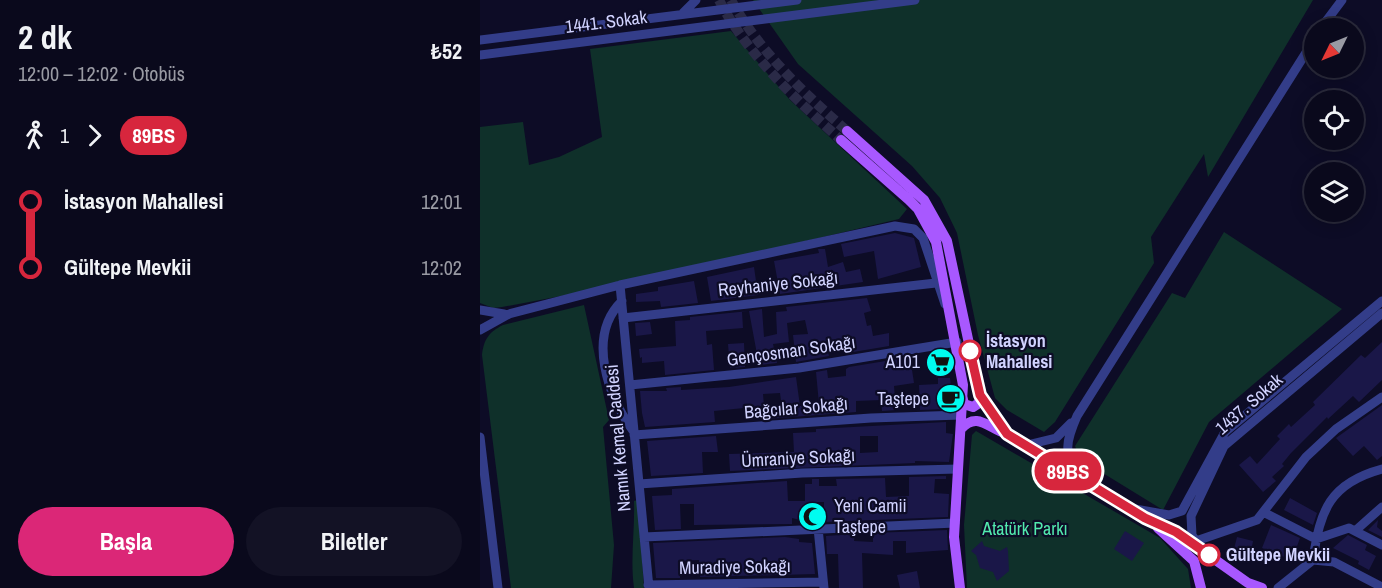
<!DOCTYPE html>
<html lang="tr">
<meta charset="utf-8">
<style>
body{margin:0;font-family:"Archivo Narrow",sans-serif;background:#131225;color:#f1f3f6;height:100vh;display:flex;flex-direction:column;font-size:22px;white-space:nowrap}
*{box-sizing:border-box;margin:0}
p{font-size:20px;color:#999aa3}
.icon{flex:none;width:33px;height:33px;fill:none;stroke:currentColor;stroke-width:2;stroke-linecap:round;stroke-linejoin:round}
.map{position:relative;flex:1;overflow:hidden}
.sheet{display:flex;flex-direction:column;background:#0a091c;width:480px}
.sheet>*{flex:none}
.badge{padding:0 12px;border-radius:20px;font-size:21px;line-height:39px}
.needle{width:39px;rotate:227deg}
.controls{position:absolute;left:824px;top:18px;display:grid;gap:12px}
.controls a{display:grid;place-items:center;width:60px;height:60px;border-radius:50%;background:#0a091c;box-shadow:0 3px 15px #0003,0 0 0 2px #2a2a3b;font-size:30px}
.map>.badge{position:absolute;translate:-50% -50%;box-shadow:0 0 0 3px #fff}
.legs{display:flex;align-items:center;gap:9px;height:66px;padding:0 18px;font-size:20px}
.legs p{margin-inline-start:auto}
.overview{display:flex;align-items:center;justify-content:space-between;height:102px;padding:0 18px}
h1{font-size:33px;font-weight:700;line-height:45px}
.cta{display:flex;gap:12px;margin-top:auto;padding:12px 18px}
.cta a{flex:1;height:69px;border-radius:36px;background:#db2777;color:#fff;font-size:24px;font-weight:700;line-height:69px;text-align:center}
.cta a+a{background:#131225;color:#f1f3f6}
ul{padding:0 18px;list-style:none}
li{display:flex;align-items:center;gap:21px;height:66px;font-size:22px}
li i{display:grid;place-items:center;width:9px;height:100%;margin:0 8px;background:currentColor}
li i::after{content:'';width:15px;height:15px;margin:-8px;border:4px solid;border-radius:50%;background:#0a091c}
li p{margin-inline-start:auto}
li:first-child i{background:linear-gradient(#0000 50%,currentColor 0)}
li:last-child i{background:linear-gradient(currentColor 50%,#0000 0)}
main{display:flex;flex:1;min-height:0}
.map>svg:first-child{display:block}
.green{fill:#0f302a}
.building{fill:#1a1748;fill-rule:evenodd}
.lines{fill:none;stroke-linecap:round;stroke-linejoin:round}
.major-tunnel{stroke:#2a2a47;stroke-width:10;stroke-dasharray:10 5;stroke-linecap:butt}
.minor{stroke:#333d89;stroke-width:9}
.major{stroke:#a858ff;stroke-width:10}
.line-1-casing{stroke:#fff;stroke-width:14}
.line-1{stroke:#d7263d;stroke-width:9}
.stop-1-dot{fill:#fff;stroke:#d7263d;stroke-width:3}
.labels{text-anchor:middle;stroke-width:4.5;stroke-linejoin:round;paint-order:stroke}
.street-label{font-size:18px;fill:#d1d3ff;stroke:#0d0c26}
.stop-label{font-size:18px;font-weight:bold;fill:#d1d3ff;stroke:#0d0c26;text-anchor:start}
.poi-label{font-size:18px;fill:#d1d3ff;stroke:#0d0c26;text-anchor:end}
.park-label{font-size:18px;fill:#52eaae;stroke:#0d0c26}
</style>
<main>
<section class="sheet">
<div class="overview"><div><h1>2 dk</h1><p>12:00 – 12:02 · Otobüs</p></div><b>₺52</b></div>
<div class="legs"><svg class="icon" aria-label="walk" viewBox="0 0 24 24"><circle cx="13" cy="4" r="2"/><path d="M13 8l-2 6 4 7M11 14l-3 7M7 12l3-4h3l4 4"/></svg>1<svg class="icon" aria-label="forward" viewBox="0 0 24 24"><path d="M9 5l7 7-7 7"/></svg><b class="badge" style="background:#d7263d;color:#fff">89BS</b></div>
<ul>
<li><i style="color:#d7263d"></i><b>İstasyon Mahallesi</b><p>12:01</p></li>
<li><i style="color:#d7263d"></i><b>Gültepe Mevkii</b><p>12:02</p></li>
</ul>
<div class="cta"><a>Başla</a><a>Biletler</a></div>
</section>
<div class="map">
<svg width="902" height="588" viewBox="0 0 902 588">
<rect width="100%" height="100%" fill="#0d0c26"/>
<!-- green -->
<path class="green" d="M 273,0 L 833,0 L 728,177 L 724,154 L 671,237 L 674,263 L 575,422 L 564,432 L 527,410 L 515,398 L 498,335 L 477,233 L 460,198 L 432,166 L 318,64 Z
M 251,31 L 310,100 L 427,209 L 419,219 L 140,285 L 22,307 L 13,308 L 0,303 L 0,127 L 43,122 L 49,165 L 79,157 L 122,137 L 110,49 Z
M 744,232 L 862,309 L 729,422 L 683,510 L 600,459 L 595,446 L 692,293 L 705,298 Z
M 104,305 L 129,420 L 123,427 L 134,545 L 131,588 L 31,588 L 2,355 C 4,339 9,332 23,325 Z
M 496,431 L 680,538 L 708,569 L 711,588 L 487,588 L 484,525 L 492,435 Z
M 158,500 L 164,588 L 154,588 C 150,559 155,531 154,501 Z"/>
<!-- building -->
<path class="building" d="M 415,233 L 434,238 L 441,267 L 398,279 L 394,251 L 364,257 L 361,244 Z
M 338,249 L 345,249 L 348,267 L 363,262 L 366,272 L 380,269 L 383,282 L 300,294 L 294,261 L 339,253 Z
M 274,267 L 278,295 L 231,301 L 227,277 Z
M 214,281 L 218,303 L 181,307 L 180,301 L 156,302 L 156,294 L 178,291 L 178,287 Z
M 387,298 L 391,311 L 384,313 L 387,326 L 391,325 L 393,336 L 409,333 L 409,346 L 367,353 L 366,349 L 348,352 L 349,356 L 316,362 L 313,335 L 328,334 L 325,320 L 307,323 L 309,342 L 293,344 L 297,363 L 279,365 L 269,311 L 282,309 L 284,337 L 297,334 L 296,312 L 307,311 L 306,307 Z
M 269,311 L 262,312 L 263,328 L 226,331 L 227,345 L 232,344 L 234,370 L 185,375 L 184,361 L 162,363 L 162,357 L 160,358 L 159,349 L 196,346 L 195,321 L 210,320 L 210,317 Z
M 170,322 L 172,334 L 156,336 L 155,323 Z
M 902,342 L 902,380 L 879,402 L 873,396 L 848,419 L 847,417 L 811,453 L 802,464 L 804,466 L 792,477 L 796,481 L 783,492 L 759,465 L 770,456 L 777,464 L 800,439 L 797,436 L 809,424 L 811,427 L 835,405 L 833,402 L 881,355 L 885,358 Z
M 264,343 L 265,367 L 250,368 L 248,344 Z
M 430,357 L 434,383 L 414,386 L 416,410 L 402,411 L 401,400 L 376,401 L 376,412 L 287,419 L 286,410 L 302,408 L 300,393 L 283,394 L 284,406 L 234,411 L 235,422 L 165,427 L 162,413 L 160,391 L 187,391 L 186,388 L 201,387 L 201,390 L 249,387 L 316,377 L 320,406 L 339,404 L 336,372 L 347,370 L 348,378 L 366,376 L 366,369 L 369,367 Z
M 458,378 L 470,378 L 473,404 L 465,405 L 465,409 L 440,410 L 439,385 L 458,384 Z
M 902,405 L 902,456 L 897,460 L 884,446 L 873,456 L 856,438 Z
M 466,422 L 466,433 L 473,434 L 469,462 L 435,461 L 435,463 L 250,471 L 249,454 L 314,452 L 313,433 L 336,432 L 336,429 ZM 380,436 L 398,436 L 398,452 L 380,453 Z
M 236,436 L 238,452 L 222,452 L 223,473 L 171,476 L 167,441 Z
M 466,476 L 466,479 L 455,479 L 454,493 L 469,494 L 468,517 L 344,522 L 344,502 L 332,502 L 332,523 L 312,518 L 312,524 L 214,525 L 214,504 L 200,504 L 201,529 L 175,530 L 172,496 L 192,495 L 192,489 L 307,481 L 308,501 L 325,501 L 325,484 L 332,484 L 332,479 L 339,479 L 339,486 L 357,486 L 356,479 L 405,478 L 406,497 L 429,496 L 429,477 Z
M 810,498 L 837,513 L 833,525 L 804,510 Z
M 898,520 L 897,527 L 902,531 L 902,537 L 888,530 Z
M 791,525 L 820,538 L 812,560 L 782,548 Z
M 467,530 L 468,550 L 426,553 L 426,541 L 413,541 L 413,555 L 382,553 L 383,588 L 359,588 L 358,554 L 347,554 L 346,536 L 375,534 L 374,541 L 393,542 L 393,533 Z
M 645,531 L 664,543 L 652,561 L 634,549 Z
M 868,535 L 887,545 L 885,550 L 896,556 L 889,570 L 878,564 L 879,561 L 853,548 Z
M 305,537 L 319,539 L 319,542 L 332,543 L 335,574 L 220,577 L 219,560 L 200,561 L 200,578 L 176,578 L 173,543 Z
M 757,537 L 773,541 L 770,557 L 753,553 Z
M 502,541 L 504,546 L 520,551 L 527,547 L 528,551 L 529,571 L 517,581 L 513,572 L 500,568 L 496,555 L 491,551 Z
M 437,571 L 440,588 L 420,588 L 417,575 Z"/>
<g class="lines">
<!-- major-tunnel -->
<path class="major-tunnel" d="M 239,0 C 267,54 316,100 361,140
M 251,0 C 279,51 324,93 367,131"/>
<!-- minor -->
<path class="minor" d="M 203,13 L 216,0
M 841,28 L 862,0
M 0,40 L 317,0
M 0,55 L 435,0
M 140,285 L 169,588
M 142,301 C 106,336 128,397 154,432
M 0,310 L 24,314
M 143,318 L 456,283
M 0,330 L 29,314 L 140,285 L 415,226 L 434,229 L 443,238 L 465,304
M 150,385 L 319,368 L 477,342
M 154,435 L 391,418 L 481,415
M 0,437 L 18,588
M 547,445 L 576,438 L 591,423
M 602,479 C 584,452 584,446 597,416 L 834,40
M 159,484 L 322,473 L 478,469
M 655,509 L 689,515 L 702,511 L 745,432 L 902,301
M 785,513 L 836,539 L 869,528 L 902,545
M 338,528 L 344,588
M 875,531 L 902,507
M 164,537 L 475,523
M 716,541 L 777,520 L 826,457 L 856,429 L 902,397
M 720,548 L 712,535 L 711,516 L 744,446 L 902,313
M 833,560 C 840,510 850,483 902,469
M 168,585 L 343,582
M 798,588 L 833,560 L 854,562 L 902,587"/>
<!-- major -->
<path class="major" d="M 367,131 L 444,200 L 467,241 L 500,395 L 527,434 L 665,518 L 696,532 L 768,583 L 782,588
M 361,140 L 429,200 L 438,209 L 456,242 L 483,385 L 474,537 L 480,588
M 482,395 L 484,404 L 493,407 L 499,403 L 500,395
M 481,429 C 497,411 508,428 527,434
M 678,528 L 714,561 L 721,588"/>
</g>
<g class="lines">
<defs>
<path id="line-1" d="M 490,351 L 500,395 L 527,434 L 665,518 L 696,532 L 729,555"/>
</defs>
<!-- line-1 casing -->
<use href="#line-1" class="line-1-casing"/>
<!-- line-1 -->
<use href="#line-1" class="line-1"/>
</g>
<!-- icons -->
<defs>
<symbol id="supermarket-disc" viewBox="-11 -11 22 22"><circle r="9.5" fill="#00fcf0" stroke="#0d0c26"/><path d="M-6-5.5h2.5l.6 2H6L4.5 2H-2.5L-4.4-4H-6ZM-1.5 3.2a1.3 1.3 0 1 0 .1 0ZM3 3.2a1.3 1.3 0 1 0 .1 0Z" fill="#111"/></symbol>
<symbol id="cafe-disc" viewBox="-11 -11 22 22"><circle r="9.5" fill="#00fcf0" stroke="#0d0c26"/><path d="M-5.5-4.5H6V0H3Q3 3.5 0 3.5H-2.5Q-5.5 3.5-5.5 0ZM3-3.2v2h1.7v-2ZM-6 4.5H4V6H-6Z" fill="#111"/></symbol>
<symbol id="mosque-disc" viewBox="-11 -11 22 22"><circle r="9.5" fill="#00fcf0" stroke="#0d0c26"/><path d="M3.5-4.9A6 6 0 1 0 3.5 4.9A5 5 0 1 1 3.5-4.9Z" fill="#111"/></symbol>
</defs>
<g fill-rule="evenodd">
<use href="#supermarket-disc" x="444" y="346" width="33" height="33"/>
<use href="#cafe-disc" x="454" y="382" width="33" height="33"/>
<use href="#mosque-disc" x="316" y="500" width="33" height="33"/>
</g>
<!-- markers -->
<g class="stop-1-dot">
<circle cx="490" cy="351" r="10"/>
<circle cx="729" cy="555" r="10"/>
</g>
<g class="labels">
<!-- street labels -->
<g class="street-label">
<text transform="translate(126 22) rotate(-7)" y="6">1441. Sokak</text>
<text transform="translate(298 284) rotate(-6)" y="6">Reyhaniye Sokağı</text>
<text transform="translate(311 351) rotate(-8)" y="6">Gençosman Sokağı</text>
<text transform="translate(769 404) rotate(-41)" y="6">1437. Sokak</text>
<text transform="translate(316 408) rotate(-5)" y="6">Bağcılar Sokağı</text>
<text transform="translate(138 438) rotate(-95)" y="6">Namık Kemal Caddesi</text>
<text transform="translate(318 458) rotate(-3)" y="6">Ümraniye Sokağı</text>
<text transform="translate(255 567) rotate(-1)" y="6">Muradiye Sokağı</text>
</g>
<!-- stop labels -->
<g class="stop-label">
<text x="506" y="347">İstasyon<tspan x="506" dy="21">Mahallesi</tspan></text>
<text x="746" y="561">Gültepe Mevkii</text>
</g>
<!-- poi labels -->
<g class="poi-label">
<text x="440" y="368">A101</text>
<text x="449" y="405">Taştepe</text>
<text x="354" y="512" text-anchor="start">Yeni Camii<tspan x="354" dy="21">Taştepe</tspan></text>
</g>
<!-- park labels -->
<g class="park-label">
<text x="545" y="535">Atatürk Parkı</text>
</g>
</g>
</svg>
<div class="controls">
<a><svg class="needle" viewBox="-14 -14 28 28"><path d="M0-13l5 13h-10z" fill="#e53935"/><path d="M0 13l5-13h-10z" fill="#999aa3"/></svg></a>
<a><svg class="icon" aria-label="locate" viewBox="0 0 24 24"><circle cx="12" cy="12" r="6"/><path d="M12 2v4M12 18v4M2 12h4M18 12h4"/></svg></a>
<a><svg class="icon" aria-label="layers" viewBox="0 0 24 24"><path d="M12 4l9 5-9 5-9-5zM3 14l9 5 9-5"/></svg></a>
</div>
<b class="badge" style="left:588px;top:471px;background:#d7263d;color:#fff">89BS</b>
</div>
</main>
